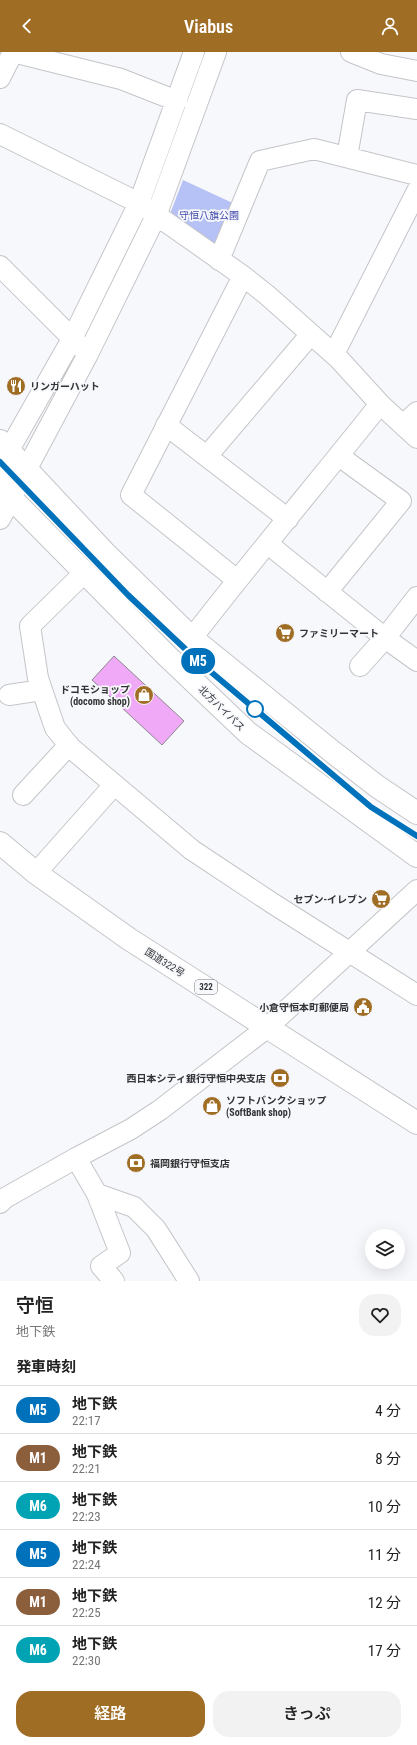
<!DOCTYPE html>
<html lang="ja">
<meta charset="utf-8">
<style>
body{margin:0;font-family:"Roboto Condensed","Noto Sans JP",sans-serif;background:#f2f2f2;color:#222;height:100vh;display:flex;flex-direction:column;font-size:15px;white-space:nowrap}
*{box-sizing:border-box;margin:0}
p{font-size:13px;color:#767676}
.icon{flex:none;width:22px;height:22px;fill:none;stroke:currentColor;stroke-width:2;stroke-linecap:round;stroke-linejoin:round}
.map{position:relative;height:1229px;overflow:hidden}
.drawer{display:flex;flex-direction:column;background:#fff;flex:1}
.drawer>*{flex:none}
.badge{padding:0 8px;border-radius:13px;font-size:14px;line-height:26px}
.buttons{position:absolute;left:365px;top:1177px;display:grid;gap:8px}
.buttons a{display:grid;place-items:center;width:40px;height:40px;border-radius:50%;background:#fff;box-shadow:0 4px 16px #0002;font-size:20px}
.map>.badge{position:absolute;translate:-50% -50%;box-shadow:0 0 0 2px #fff}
h2{padding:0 16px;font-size:15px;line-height:36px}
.round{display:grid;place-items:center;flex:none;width:42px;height:42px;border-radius:16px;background:#f2f2f2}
.headline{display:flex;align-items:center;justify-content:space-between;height:68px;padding:0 16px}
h1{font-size:19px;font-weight:600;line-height:30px}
.primary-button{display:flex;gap:8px;margin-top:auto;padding:8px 16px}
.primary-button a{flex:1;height:46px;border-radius:16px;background:#a06d24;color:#fff;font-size:16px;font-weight:600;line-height:46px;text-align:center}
.primary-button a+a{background:#f2f2f2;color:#222}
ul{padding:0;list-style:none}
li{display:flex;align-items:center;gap:12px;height:48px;padding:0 16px;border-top:1px solid #e0e0e0}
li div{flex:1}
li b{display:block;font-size:15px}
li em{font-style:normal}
li .badge{min-width:44px;font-weight:700;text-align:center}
header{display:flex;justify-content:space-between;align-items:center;height:52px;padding:0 16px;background:#a06d24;color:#fff;font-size:18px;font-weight:600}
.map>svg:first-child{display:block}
.green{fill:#b6c2f5}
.building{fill:#efa9f6;stroke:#8d8a8d}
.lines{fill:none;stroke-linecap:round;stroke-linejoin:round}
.minor-casing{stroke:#c4c5c8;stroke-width:22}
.highway-casing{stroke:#c4c5c8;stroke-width:24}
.minor{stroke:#fff;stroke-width:20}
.highway{stroke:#fff;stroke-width:22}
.rail{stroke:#88898b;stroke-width:3;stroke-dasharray:5 5;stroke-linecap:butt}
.line-casing{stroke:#fff;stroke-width:9}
.line{stroke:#0072bc;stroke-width:6}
.stop-dot{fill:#fff;stroke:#0072bc;stroke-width:2}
.labels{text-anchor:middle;stroke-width:3.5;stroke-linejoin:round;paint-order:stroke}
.shield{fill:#f7f8fc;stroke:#6e6f71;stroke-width:1}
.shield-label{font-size:9px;font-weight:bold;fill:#333435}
.park-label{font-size:10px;fill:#3f46ab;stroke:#f7f8fc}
.poi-label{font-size:10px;font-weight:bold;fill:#333435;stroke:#f7f8fc;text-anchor:start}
.street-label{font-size:10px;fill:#333435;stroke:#f7f8fc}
</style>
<header><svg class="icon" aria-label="back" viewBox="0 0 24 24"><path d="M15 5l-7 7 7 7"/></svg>Viabus<svg class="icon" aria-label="person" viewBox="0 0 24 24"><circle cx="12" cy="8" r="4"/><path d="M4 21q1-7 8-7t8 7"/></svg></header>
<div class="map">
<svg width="417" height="1229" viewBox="0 0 417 1229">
<rect width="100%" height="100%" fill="#f7f8fc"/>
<!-- green -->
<path class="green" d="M 183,128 L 237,153 L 224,190 L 212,191 L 170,162 Z"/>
<!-- building -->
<path class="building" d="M 114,604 L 184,669 L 162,693 L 92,628 Z"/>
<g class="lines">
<defs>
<path id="minor" d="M 13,0 L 121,27 L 177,49
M 351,0 L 381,12 L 417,19
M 0,26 L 13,0
M 0,82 L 139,151 L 243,224 L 267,243 L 339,307 L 380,352 L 417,386
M 347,105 L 357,48 L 417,57
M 219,208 L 260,109 L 314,97 L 417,123
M 0,214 L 82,296
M 334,302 L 417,139
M 166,373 L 288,467
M 403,373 L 417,360
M 207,404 L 311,282
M 0,417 L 9,398 L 72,287 L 139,151 L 194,0
M 0,467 L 88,302 L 156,164 L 216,0
M 268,492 L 385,586 L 417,609
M 85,520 L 30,574 L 38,626 L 42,638 L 55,676 L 71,696 L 192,798 L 272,851 L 417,943
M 237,528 L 131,443 L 243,224
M 327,540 L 401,449 L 339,404
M 192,586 C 253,507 318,430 380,352
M 360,614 L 385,586 L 417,545
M 9,643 L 42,638
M 23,743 L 69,693
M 36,821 L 114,733
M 76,1106 L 97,1142 L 134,1155 L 156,1177 L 189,1229
M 97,1142 L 120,1201 L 101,1214 L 114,1229
M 0,1151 L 5,1146 L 76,1106 L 131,1077 L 160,1058 L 268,975 L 417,838"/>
<path id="highway" d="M 0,389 L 104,500 L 192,586 L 334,701 L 378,735 L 417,761
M 0,432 L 11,446 L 167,604 L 248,681 L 417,804
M 0,791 L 36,821 L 129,887 L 417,1071"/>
</defs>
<!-- minor casing -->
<use href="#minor" class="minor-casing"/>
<!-- highway casing -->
<use href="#highway" class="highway-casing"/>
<!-- minor -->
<use href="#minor" class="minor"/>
<!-- highway -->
<use href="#highway" class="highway"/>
<!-- rail -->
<path class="rail" d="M 0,410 L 128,543 L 198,609 L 371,755 L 417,784"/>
</g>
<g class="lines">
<defs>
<path id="line" d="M 0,410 L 128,543 L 198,609 L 371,755 L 417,784"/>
</defs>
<!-- line casing -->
<use href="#line" class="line-casing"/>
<!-- line -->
<use href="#line" class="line"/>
</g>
<!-- icons -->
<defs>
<symbol id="restaurant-disc" viewBox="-11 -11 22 22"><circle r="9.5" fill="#a06d24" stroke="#f7f8fc"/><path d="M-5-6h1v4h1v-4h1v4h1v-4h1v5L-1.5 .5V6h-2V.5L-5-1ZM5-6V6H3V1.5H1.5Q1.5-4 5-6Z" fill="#fff"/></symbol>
<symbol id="supermarket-disc" viewBox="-11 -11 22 22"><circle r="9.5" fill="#a06d24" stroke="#f7f8fc"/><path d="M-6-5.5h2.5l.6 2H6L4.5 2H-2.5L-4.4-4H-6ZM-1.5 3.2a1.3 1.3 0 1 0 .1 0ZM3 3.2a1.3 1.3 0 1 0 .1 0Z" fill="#fff"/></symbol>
<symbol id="shop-disc" viewBox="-11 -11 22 22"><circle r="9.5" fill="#a06d24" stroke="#f7f8fc"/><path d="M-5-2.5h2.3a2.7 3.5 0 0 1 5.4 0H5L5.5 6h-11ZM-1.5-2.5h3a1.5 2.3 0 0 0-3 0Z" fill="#fff"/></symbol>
<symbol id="civic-disc" viewBox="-11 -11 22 22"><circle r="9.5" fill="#a06d24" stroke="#f7f8fc"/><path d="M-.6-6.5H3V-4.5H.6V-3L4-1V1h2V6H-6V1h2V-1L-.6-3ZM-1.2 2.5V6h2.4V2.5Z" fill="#fff"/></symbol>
<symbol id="bank-disc" viewBox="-11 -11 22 22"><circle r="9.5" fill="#a06d24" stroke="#f7f8fc"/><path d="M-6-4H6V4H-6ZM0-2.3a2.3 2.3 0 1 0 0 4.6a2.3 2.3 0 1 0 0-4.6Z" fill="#fff"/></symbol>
</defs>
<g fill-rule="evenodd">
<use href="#restaurant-disc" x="5" y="323" width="22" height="22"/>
<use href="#supermarket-disc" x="274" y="570" width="22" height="22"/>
<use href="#shop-disc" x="133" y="632" width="22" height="22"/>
<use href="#supermarket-disc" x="370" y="836" width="22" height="22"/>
<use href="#civic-disc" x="352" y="944" width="22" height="22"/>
<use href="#bank-disc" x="269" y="1015" width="22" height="22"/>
<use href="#shop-disc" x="201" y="1043" width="22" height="22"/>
<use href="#bank-disc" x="125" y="1100" width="22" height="22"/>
</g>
<!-- markers -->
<circle class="stop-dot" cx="255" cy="657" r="8"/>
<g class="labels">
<!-- shield labels -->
<rect class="shield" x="195" y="928" width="22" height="14" rx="3"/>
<g class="shield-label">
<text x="206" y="938">322</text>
</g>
<!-- park labels -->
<g class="park-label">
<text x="209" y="167">守恒八旗公園</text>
</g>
<!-- poi labels -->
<g class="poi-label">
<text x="30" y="338">リンガーハット</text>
<text x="299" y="585">ファミリーマート</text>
<text x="130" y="641" text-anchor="end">ドコモショップ<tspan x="130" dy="12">(docomo shop)</tspan></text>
<text x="367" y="851" text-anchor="end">セブン-イレブン</text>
<text x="349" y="959" text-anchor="end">小倉守恒本町郵便局</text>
<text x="266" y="1030" text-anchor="end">西日本シティ銀行守恒中央支店</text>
<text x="226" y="1052">ソフトバンクショップ<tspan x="226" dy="12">(SoftBank shop)</tspan></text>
<text x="150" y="1115">福岡銀行守恒支店</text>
</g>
<!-- street labels -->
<g class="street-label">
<text transform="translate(222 656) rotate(44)" y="4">北方バイパス</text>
<text transform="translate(165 910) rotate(32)" y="4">国道322号</text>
</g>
</g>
</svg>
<div class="buttons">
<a><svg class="icon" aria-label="layers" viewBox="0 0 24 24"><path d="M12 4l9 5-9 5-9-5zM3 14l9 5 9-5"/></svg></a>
</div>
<b class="badge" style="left:198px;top:609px;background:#0072bc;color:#fff">M5</b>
</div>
<section class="drawer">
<div class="headline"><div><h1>守恒</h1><p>地下鉄</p></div><a class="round"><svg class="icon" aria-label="heart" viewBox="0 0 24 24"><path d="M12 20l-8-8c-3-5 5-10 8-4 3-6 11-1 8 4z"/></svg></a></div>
<h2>発車時刻</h2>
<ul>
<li><span class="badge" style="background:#0072bc;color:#fff">M5</span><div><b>地下鉄</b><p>22:17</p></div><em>4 分</em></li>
<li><span class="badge" style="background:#8b5e3c;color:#fff">M1</span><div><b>地下鉄</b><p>22:21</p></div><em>8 分</em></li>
<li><span class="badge" style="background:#00a3b4;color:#fff">M6</span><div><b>地下鉄</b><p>22:23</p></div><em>10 分</em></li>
<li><span class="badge" style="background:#0072bc;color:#fff">M5</span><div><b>地下鉄</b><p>22:24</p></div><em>11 分</em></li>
<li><span class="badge" style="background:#8b5e3c;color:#fff">M1</span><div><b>地下鉄</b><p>22:25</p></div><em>12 分</em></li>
<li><span class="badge" style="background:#00a3b4;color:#fff">M6</span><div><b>地下鉄</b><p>22:30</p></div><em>17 分</em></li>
</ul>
<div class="primary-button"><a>経路</a><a>きっぷ</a></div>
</section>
